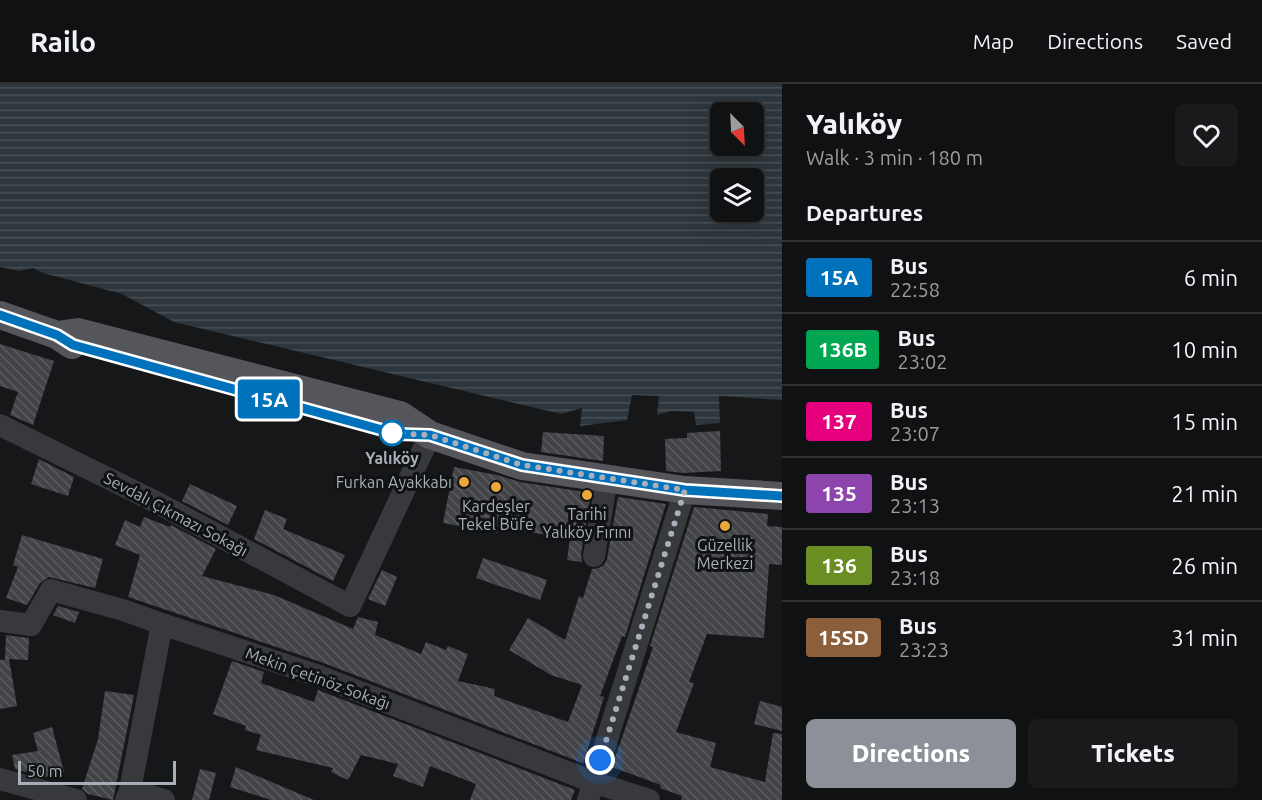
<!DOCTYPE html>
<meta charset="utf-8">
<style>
body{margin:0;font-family:Ubuntu,sans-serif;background:#191a1b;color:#f1f3f6;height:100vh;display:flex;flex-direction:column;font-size:22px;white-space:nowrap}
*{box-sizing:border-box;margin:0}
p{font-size:20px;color:#9c9d9f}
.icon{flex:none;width:33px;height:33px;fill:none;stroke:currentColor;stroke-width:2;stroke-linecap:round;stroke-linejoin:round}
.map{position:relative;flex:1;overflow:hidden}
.panel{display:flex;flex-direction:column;background:#101112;width:480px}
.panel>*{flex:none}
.badge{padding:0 12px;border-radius:4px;font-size:21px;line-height:39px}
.needle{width:39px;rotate:156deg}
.tools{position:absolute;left:710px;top:18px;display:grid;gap:12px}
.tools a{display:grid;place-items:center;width:54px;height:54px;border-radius:9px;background:#101112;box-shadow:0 6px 24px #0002,0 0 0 2px #303132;font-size:30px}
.scale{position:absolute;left:18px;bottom:15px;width:158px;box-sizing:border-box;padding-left:6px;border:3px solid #a9aeb8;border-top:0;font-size:16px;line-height:21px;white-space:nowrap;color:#a9aeb8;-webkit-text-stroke:4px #111213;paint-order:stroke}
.you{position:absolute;width:30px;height:30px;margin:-15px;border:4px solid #fff;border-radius:50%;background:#1a73e8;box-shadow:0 0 0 9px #1a73e833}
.map>.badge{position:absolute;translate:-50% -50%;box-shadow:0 0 0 3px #fff}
h2{padding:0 24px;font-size:22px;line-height:54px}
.round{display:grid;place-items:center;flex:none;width:63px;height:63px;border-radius:9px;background:#191a1b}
.head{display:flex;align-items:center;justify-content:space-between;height:102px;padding:0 24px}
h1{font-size:28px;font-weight:800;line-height:45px}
.cta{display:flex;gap:12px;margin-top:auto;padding:12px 24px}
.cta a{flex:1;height:69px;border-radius:9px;background:#8c9099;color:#fff;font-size:24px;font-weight:800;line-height:69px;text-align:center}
.cta a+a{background:#191a1b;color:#f1f3f6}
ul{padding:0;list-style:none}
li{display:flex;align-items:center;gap:18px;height:72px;padding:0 24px;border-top:2px solid #303132}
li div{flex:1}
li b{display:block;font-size:22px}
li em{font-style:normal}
li .badge{min-width:66px;font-weight:700;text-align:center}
header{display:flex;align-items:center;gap:36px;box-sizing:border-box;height:84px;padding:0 30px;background:#101112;border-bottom:2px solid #303132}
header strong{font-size:28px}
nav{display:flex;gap:33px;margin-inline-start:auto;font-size:21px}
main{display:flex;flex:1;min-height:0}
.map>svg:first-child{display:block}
.water{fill:url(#water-rules);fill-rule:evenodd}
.building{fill:url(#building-back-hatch)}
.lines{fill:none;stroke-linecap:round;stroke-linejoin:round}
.minor{stroke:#38393d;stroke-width:22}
.major{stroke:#54565c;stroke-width:28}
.line-casing{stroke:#fff;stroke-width:14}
.line{stroke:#0072bc;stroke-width:9}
.walk{stroke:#a9aeb8;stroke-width:6;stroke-dasharray:0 10.8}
.stop-dot{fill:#fff;stroke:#0072bc;stroke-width:3}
.poi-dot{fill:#eba63c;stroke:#111213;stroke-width:2}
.labels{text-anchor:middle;stroke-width:6;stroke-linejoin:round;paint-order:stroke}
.stop-label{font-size:16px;font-weight:bold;fill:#a9aeb8;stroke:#111213}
.poi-label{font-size:16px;fill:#a9aeb8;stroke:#111213}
.street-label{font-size:16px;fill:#a9aeb8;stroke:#111213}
</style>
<header>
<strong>Railo</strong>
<nav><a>Map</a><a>Directions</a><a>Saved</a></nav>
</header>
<main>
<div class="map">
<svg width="782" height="716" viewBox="0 0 782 716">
<defs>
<pattern id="water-rules" width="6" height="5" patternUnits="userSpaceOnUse" patternTransform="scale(1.5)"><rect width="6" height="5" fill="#2d363c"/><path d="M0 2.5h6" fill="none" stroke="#495156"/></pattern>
<pattern id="building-back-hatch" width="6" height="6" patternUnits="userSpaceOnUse" patternTransform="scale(1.5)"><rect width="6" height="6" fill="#434448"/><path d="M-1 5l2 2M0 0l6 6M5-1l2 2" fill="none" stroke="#5b5c60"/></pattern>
</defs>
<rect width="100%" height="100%" fill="#161718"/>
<!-- water -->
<path class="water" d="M 0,0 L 782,0 L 782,316 L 719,312 L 720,339 L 696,341 L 694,328 L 671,327 L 657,331 L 659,312 L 632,311 L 627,336 L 580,342 L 582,324 L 561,330 L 174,238 L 122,210 L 43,189 L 33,184 L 19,187 L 0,183 ZM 720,28 L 753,28 L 753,62 L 720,62 ZM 720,94 L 753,94 L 753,128 L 720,128 Z"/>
<!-- building -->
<path class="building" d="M 0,260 L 54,277 L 33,341 L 10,331 L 18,308 L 0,302 Z
M 720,347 L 721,387 L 683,389 L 666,387 L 665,355 L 687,354 L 687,349 Z
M 543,348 L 604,352 L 603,377 L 541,368 Z
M 39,375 L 74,393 L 68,412 L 31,400 Z
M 454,383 L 497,391 L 520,398 L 591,409 L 581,470 L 582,478 L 567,476 L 570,454 L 499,444 L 498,449 L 443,439 Z
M 190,400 L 237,422 L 228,441 L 182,417 Z
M 618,413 L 666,420 L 625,553 L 622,552 L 600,612 L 604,613 L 583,680 L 585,680 L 321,578 L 128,513 L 140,471 L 115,461 L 125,436 L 140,443 L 144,433 L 170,443 L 171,441 L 216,465 L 202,492 L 274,511 L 353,545 L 358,533 L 378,538 L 375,551 L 421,570 L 426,558 L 446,566 L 448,562 L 468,570 L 458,597 L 495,605 L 494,612 L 568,638 L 582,601 L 551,591 L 509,566 L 528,534 L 565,556 L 579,512 L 583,514 L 592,485 L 599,484 L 604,481 L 607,475 Z
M 694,423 L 768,430 L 767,442 L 782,443 L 782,481 L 769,480 L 764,554 L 707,550 L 689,598 L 694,599 L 676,648 L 716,659 L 710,683 L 765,698 L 773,649 L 782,650 L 782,716 L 681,716 L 682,712 L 660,704 L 661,701 L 612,683 L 653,563 L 650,562 Z
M 265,426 L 287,435 L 283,445 L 345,471 L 333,497 L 254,455 Z
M 22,451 L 103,475 L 95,504 L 49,493 L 40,499 L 27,521 L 6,514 L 18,483 L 13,481 Z
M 483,474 L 547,496 L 540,516 L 476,494 Z
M 382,486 L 397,493 L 385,522 L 368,515 Z
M 58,522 L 79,528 L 75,539 L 53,531 Z
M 6,551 L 29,554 L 28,576 L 9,575 L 17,622 L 0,625 L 0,576 L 9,575 L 5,575 Z
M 232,577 L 264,588 L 261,599 L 314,618 L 318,606 L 575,706 L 571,716 L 470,716 L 476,700 L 430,682 L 423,703 L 393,692 L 398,680 L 361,671 L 348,696 L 331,688 L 333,684 L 256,666 L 261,651 L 245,646 L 246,642 L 213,630 Z
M 105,607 L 134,611 L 113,716 L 88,710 L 82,705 L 98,655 Z
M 760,617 L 782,623 L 782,647 L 754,640 Z
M 52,643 L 64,688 L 45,693 L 44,690 L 37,691 L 15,685 L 12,671 L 38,667 L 33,649 Z
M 236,683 L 314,716 L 271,716 L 230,703 Z
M 200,685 L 216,689 L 209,716 L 192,716 Z"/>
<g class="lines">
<!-- minor -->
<path class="minor" d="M 0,341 L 152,416 L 350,522 L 430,351
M 594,472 L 607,394
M 0,537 L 31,541 L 51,506 L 123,526 L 162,540 L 316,591 L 593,698 L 649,716
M 0,695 L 76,716
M 130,706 L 164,716
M 126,716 L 130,706 L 162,540
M 588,716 L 685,406"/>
<!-- major -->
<path class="major" d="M 0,231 L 57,251 L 72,261
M 57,251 L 78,248 L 400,331 L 430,351 L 522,382 L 685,406 L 782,412"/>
</g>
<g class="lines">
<defs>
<path id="line" d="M 0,231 L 57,251 L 73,261 L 397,350 L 430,351 L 522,381 L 685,406 L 782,412"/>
</defs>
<!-- line casing -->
<use href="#line" class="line-casing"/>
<!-- line -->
<use href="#line" class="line"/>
<!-- walk -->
<path class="walk" d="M 392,349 L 430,351 L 522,381 L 685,406 L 600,676"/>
</g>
<!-- markers -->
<circle class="stop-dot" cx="392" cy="349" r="12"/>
<g class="poi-dot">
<circle cx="464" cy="398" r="6"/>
<circle cx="496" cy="403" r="6"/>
<circle cx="587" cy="411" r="6"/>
<circle cx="725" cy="442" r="6"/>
</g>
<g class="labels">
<!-- stop labels -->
<g class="stop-label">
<text x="392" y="380">Yalıköy</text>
</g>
<!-- poi labels -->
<g class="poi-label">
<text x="452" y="404" text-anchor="end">Furkan Ayakkabı</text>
<text x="496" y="428">Kardeşler<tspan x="496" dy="18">Tekel Büfe</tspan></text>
<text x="587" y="436">Tarihi<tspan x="587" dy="18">Yalıköy Fırını</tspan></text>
<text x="725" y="467">Güzellik<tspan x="725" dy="18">Merkezi</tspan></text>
</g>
<!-- street labels -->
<g class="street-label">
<text transform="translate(176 430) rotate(28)" y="6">Sevdalı Çıkmazı Sokağı</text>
<text transform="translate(318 594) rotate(20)" y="6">Mekin Çetinöz Sokağı</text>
</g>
</g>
</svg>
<div class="tools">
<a><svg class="needle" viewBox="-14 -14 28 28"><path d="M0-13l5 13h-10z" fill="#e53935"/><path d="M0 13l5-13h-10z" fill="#9c9d9f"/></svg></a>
<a><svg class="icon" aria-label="layers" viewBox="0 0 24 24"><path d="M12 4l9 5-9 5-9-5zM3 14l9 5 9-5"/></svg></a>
</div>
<div class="scale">50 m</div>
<div class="you" style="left:600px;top:676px"></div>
<b class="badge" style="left:269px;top:315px;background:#0072bc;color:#fff">15A</b>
</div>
<section class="panel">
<div class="head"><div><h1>Yalıköy</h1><p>Walk · 3 min · 180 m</p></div><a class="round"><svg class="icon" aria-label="heart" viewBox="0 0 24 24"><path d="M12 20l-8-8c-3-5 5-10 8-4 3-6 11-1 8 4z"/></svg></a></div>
<h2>Departures</h2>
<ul>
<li><span class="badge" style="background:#0072bc;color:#fff">15A</span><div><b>Bus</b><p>22:58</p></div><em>6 min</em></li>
<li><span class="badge" style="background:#00a651;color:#fff">136B</span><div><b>Bus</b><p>23:02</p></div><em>10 min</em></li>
<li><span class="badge" style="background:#e6007e;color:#fff">137</span><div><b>Bus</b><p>23:07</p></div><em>15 min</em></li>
<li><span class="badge" style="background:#8e44ad;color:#fff">135</span><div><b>Bus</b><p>23:13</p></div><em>21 min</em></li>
<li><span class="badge" style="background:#6b8e23;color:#fff">136</span><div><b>Bus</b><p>23:18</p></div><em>26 min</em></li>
<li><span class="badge" style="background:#8b5e3c;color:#fff">15SD</span><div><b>Bus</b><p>23:23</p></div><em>31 min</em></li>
</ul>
<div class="cta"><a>Directions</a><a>Tickets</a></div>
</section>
</main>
